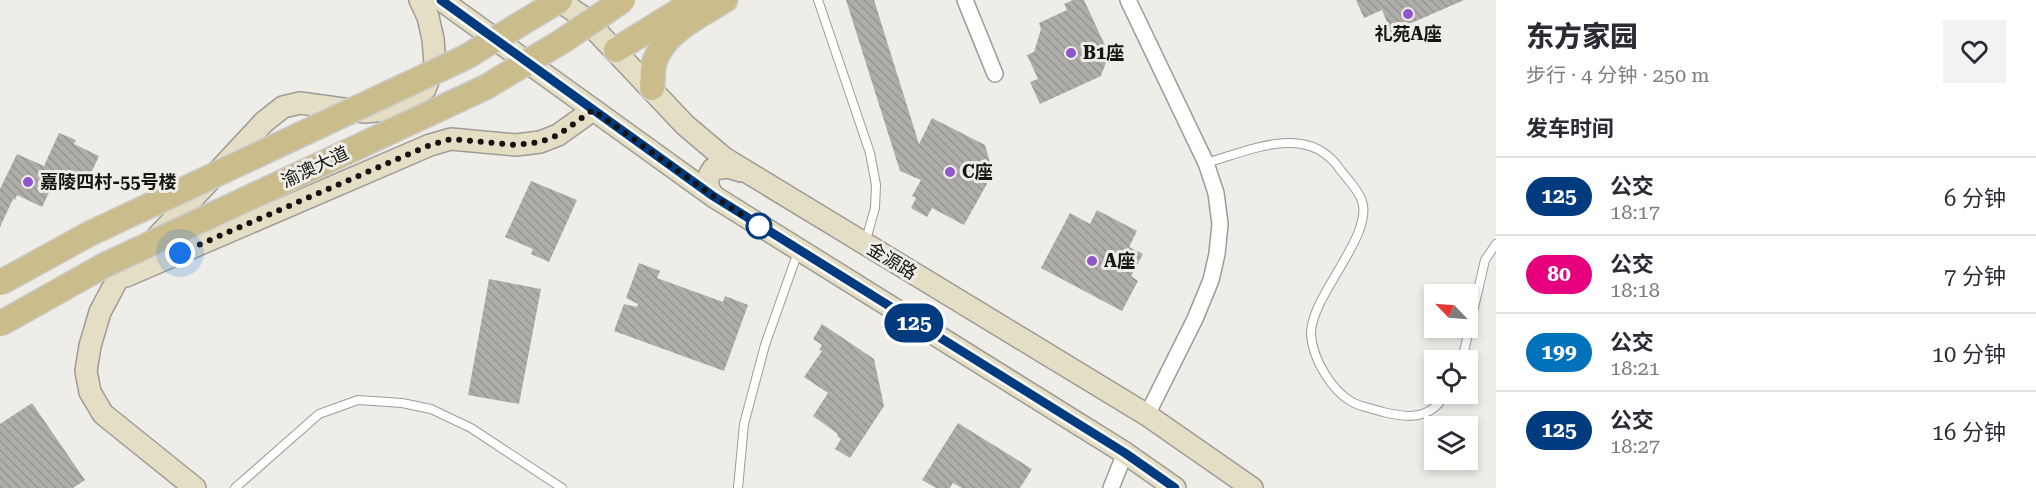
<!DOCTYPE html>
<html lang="zh">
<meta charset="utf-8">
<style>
body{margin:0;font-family:"Roboto Serif","Noto Sans SC",serif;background:#f2f2f3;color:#2b2b33;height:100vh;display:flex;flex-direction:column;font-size:22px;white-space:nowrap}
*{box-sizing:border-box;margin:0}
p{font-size:20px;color:#7c7c81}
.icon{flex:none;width:33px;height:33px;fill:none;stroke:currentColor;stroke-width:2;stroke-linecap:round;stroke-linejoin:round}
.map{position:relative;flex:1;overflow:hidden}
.panel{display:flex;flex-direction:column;background:#fff;width:540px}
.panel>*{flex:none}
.badge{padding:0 12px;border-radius:20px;font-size:21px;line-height:39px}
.needle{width:39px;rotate:295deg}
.controls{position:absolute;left:1424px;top:284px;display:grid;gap:12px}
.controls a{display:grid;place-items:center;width:54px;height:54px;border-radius:0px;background:#fff;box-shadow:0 3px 9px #0003;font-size:30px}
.you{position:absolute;width:30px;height:30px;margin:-15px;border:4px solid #fff;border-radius:50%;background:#1a73e8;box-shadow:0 0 0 9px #1a73e833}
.map>.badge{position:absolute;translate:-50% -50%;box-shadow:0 0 0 3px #fff}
h2{padding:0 30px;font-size:22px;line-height:54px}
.round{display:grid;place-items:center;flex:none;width:63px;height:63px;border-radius:0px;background:#f2f2f3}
.headline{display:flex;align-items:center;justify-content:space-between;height:102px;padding:0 30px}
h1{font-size:28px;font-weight:800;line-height:45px}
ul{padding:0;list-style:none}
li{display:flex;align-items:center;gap:18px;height:78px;padding:0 30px;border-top:2px solid #e1e1e2}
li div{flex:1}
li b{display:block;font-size:22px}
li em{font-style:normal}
li .badge{min-width:66px;font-weight:700;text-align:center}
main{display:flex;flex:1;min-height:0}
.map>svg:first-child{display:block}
.building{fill:url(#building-back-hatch)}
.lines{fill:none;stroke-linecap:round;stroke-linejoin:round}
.lane-casing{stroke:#9d9c97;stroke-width:10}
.street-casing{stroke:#9d9c97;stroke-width:18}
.secondary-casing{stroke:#9d9c97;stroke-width:24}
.primary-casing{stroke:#cccbcb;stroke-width:27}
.lane{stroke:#fff;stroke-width:8}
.street{stroke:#fff;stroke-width:15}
.secondary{stroke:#e4dec5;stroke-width:21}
.primary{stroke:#cabc8b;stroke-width:24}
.primary-bridge-casing{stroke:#cccbcb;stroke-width:27;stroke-linecap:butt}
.primary-bridge{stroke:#cabc8b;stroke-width:24}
.line-casing{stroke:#fff;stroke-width:14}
.line{stroke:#003b80;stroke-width:9}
.walk{stroke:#151413;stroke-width:6;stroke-dasharray:0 10.8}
.poi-dot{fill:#9155cc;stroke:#eeede8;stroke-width:2}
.stop-dot{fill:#fff;stroke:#003b80;stroke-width:3}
.labels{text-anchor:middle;stroke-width:6;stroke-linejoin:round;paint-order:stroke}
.poi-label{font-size:18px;font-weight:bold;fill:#151413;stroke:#eeede8;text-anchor:start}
.street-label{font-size:18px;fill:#151413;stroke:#eeede8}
</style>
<main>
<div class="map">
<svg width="1496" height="488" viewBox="0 0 1496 488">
<defs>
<pattern id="building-back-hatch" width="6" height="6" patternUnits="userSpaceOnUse" patternTransform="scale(1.5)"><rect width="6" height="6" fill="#aeada9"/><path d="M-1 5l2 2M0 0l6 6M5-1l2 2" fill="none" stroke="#959491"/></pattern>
</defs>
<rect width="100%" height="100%" fill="#eeede8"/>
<!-- building -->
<path class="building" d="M 846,0 L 874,0 L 919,144 L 932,118 L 985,145 L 993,173 L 964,225 L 932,208 L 927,217 L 911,208 L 916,198 L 912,196 L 921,180 L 900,171 Z
M 1073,0 L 1084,0 L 1109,54 L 1101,76 L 1040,104 L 1030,82 L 1038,79 L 1027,55 L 1034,52 L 1041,29 L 1039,23 L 1067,10 L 1064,4 Z
M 1356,0 L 1464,0 L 1391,32 L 1382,10 L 1364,18 Z
M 59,133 L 76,140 L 74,144 L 99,156 L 85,186 L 60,174 L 57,179 L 56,178 L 42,207 L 17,195 L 15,200 L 13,199 L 0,227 L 0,189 L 17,154 L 44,166 Z
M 531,181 L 577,200 L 549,262 L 531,254 L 533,249 L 505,237 Z
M 1097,210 L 1137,231 L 1129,247 L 1143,254 L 1131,276 L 1138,281 L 1122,311 L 1041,268 L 1070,213 L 1090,224 Z
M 639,263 L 660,271 L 657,278 L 723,302 L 725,296 L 748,305 L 724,371 L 614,331 L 624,304 L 637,307 L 638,304 L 626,298 Z
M 489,279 L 541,289 L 519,404 L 468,395 Z
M 822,324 L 874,359 L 884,406 L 850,458 L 835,449 L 841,439 L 837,436 L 838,434 L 813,416 L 828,393 L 804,377 L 822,351 L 819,350 L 822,345 L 813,339 Z
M 32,403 L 85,480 L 73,488 L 0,488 L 0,424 Z
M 958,423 L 1032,469 L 1020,488 L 962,488 L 953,483 L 950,488 L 936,488 L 922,480 Z"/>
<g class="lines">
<defs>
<path id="lane" d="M 818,0 L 870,153 L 876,185 L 875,208 L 865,243
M 1206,163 C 1249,151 1307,122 1339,168 C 1346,178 1358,189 1362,201 C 1374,236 1309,298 1311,335 C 1313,359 1331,390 1352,402 C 1361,407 1374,409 1383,412 C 1400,416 1420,420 1435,407 C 1439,404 1443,397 1446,393
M 1462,360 L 1485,260 L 1496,244
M 235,488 L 319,414 L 358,400 L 402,403 L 431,409 L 471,428 L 562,488
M 738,488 L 744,424 L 765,345 L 798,252"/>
<path id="street" d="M 965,0 L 995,74
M 1128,0 L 1206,163 L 1216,193 L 1220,224 L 1217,254 L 1211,280 L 1195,319 L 1147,415
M 1111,488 L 1125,453"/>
<path id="secondary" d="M 441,0 L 713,196 L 1125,453 L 1175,488
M 558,0 L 583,17 L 685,125 L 724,158 L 1147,415 L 1252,488
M 713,196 C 706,185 706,179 713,169 L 728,167 L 741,171
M 126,276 L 430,145 L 451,139 L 516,145 L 540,142 L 558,135 L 593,110
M 195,488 L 103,414 L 90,392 L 86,371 L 90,346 L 100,312 L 117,280 L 264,122 L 283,107 L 300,103 L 365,112 L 387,110 L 408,103 L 425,89 L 435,63 L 433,39 L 428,17 L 420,0"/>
<path id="primary" d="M 616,50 L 690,4
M 652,88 C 653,79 652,68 655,60 C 666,31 700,16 725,0"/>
</defs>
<!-- lane casing -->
<use href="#lane" class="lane-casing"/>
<!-- street casing -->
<use href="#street" class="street-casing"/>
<!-- secondary casing -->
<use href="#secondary" class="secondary-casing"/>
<!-- primary casing -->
<use href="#primary" class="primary-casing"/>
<!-- lane -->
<use href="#lane" class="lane"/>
<!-- street -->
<use href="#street" class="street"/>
<!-- secondary -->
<use href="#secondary" class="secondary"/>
<!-- primary -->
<use href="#primary" class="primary"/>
<defs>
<path id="primary-bridge" d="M 0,283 L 89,234 L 466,57 L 560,0
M 0,324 L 105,265 L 486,87 L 561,42 L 623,0"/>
</defs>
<!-- primary-bridge casing -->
<use href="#primary-bridge" class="primary-bridge-casing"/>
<!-- primary-bridge -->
<use href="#primary-bridge" class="primary-bridge"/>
</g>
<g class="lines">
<defs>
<path id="line" d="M 441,0 L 713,196 L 1125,453 L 1175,488"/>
</defs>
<!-- line casing -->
<use href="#line" class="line-casing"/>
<!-- line -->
<use href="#line" class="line"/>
<!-- walk -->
<path class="walk" d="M 180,253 L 430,145 L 451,139 L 516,145 L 540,142 L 558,135 L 593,110 L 713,196 L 764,229 L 759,226"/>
</g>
<!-- markers -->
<g class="poi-dot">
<circle cx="1408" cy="14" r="6"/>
<circle cx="1071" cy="53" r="6"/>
<circle cx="950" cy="172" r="6"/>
<circle cx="28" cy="182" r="6"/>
<circle cx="1092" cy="261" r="6"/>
</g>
<circle class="stop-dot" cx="759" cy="226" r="12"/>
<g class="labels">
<!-- poi labels -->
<g class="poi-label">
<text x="1408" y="40" text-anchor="middle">礼苑A座</text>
<text x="1083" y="59">B1座</text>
<text x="962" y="178">C座</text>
<text x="40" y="188">嘉陵四村-55号楼</text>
<text x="1104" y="267">A座</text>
</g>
<!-- street labels -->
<g class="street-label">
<text transform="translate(315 167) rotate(-25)" y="6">渝澳大道</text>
<text transform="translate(892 261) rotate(31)" y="6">金源路</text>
</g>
</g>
</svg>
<div class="controls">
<a><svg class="needle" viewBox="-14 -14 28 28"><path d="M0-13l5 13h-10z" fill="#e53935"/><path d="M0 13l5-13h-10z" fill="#7c7c81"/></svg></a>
<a><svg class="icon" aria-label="locate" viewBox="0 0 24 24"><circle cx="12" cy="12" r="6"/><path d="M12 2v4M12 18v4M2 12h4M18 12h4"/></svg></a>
<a><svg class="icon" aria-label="layers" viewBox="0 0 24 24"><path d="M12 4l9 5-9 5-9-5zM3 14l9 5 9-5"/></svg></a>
</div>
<div class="you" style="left:180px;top:253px"></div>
<b class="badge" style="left:914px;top:323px;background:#003b80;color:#fff">125</b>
</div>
<section class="panel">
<div class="headline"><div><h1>东方家园</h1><p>步行 · 4 分钟 · 250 m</p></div><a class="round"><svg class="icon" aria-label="heart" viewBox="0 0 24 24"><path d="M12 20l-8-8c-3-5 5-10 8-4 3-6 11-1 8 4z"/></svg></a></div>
<h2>发车时间</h2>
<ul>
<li><span class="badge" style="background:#003b80;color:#fff">125</span><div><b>公交</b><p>18:17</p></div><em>6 分钟</em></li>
<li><span class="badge" style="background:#e6007e;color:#fff">80</span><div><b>公交</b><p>18:18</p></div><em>7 分钟</em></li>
<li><span class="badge" style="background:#0072bc;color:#fff">199</span><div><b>公交</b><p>18:21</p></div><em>10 分钟</em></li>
<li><span class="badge" style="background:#003b80;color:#fff">125</span><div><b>公交</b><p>18:27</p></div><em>16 分钟</em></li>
</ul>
</section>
</main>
